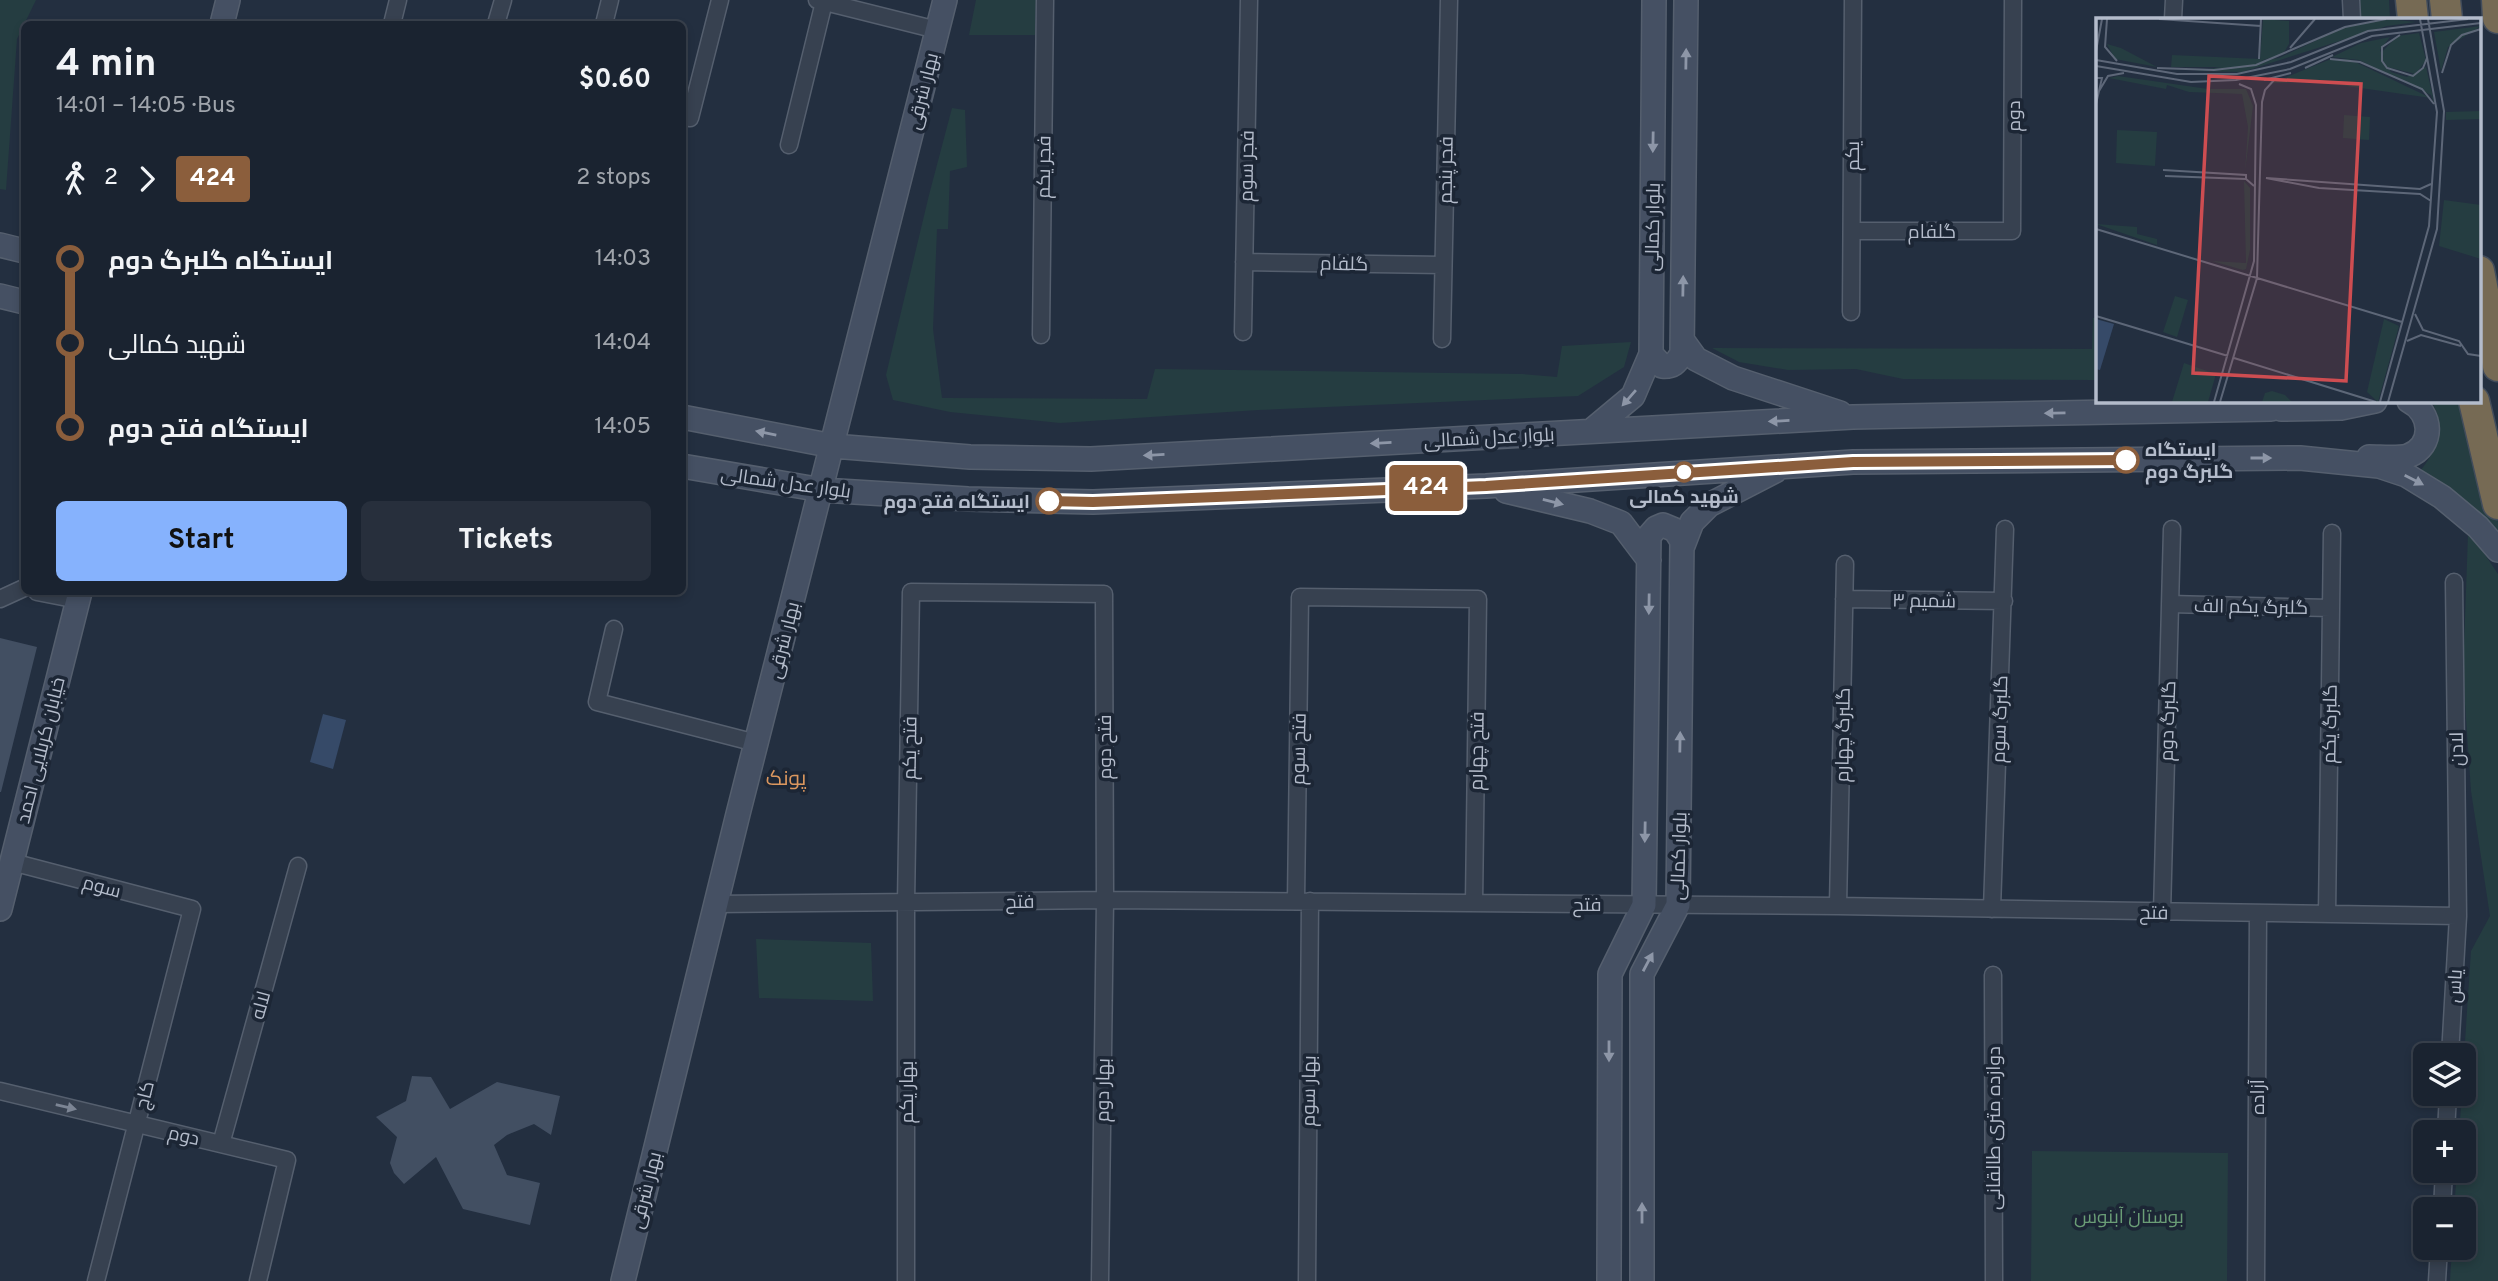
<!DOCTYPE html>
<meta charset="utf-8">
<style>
body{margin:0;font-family:Overpass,Cairo,sans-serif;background:#272f3c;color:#f1f3f6;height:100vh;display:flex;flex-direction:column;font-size:26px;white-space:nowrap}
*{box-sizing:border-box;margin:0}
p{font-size:23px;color:#9fa4ab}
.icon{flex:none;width:38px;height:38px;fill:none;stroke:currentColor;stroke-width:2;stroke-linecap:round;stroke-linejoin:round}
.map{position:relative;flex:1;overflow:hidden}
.details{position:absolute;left:21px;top:21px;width:665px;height:574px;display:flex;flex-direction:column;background:#1a2330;border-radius:10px;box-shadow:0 4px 10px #0003,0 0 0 2px #38404c}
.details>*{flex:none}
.badge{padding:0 14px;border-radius:5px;font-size:24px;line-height:46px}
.controls{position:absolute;left:2413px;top:1043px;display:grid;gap:14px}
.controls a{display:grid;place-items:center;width:63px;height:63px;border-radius:10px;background:#1a2330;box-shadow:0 4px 10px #0003,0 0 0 2px #38404c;font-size:35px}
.map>.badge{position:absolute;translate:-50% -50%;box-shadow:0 0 0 4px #fff}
.legs{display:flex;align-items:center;gap:10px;height:77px;padding:0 35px;font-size:23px}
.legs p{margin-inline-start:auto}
.head{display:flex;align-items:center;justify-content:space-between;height:119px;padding:0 35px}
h1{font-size:38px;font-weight:700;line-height:52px}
.primary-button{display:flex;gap:14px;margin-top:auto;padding:14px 35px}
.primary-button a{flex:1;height:80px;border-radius:10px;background:#86b2fd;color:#111;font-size:28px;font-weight:700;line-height:80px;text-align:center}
.primary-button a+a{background:#272f3c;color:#f1f3f6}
ul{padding:0 35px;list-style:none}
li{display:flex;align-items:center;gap:24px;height:84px;font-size:26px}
li i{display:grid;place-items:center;width:10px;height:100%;margin:0 9px;background:currentColor}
li i::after{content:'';width:18px;height:18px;margin:-9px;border:5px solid;border-radius:50%;background:#1a2330}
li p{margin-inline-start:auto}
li:first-child i{background:linear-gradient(#0000 50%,currentColor 0)}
li:last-child i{background:linear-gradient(currentColor 50%,#0000 0)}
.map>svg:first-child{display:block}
.green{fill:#253d41}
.water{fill:#364a68}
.building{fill:#424f62}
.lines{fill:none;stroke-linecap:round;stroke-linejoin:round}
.street-casing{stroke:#555f6e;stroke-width:19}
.secondary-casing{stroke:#555f6e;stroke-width:26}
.highway-casing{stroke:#424c5b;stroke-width:33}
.street{stroke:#374150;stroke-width:16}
.secondary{stroke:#455063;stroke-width:23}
.highway{stroke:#766a54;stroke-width:30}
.oneway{fill:#8d96a7}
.oneway2{fill:#7c8594}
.line-1-casing{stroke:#fff;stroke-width:16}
.line-1{stroke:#8b5e3c;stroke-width:10}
.stop-1-dot{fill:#fff;stroke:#8b5e3c;stroke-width:3.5}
.labels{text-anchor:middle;stroke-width:7;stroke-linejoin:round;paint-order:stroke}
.street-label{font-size:19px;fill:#b4bccb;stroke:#1c2635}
.stop-label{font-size:19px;font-weight:bold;fill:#b4bccb;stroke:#1c2635;text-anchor:start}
.park-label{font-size:19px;fill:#6a9d76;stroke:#1c2635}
.neighbourhood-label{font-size:21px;fill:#db975f;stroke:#1c2635}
.inset-road{fill:none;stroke:#5d6778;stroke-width:2}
.view{fill:#ce4d51;fill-opacity:0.15;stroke:#ce4d51;stroke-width:3.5}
.inset-edge{fill:none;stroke:#b4bccb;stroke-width:3.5}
</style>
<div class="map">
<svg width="2498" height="1281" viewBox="0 0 2498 1281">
<rect width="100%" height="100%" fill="#232f40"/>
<!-- green -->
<path class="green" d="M 0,0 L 36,0 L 17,39 L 6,190 L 0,189 Z
M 976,0 L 1036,0 L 1035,35 L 969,35 Z
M 2360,0 L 2389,0 L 2390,19 L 2361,19 Z
M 952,108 L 965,110 L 967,167 L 950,171 L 948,229 L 937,229 L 933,329 L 942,398 L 1147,399 L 1155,369 L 1522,374 L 1557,377 L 1562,346 L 1631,342 L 1624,367 L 1578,396 L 1258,410 L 1060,423 L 950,412 L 893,400 L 886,375 L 929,195 Z
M 2093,318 L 2097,318 L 2097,380 L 1903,379 L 1856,369 L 1788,370 L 1739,362 L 1712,348 L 2092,349 Z
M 2431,401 L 2470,401 L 2498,522 L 2498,538 L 2420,471 C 2437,451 2447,425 2431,401 Z
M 2468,534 L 2482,550 L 2498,574 L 2498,1281 L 2450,1281 L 2452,1248 L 2464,1248 L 2464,1209 L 2454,1209 L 2457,1171 L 2464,1171 L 2464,1132 L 2459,1132 L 2462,1094 L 2464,1094 L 2464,1057 L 2471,951 L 2490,916 L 2471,791 L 2463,675 Z
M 756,939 L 871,943 L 873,1001 L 759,998 Z
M 2032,1151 L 2228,1153 L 2227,1281 L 2031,1281 Z"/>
<!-- water -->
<path class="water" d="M 323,714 L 346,720 L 333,769 L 310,762 Z"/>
<!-- building -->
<path class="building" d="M 0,638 L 37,647 L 1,792 L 0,792 Z
M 412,1076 L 431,1077 L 450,1109 L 497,1082 L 560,1096 L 551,1135 L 534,1124 L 507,1135 L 494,1145 L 507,1175 L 540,1183 L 530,1225 L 463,1209 L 436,1157 L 404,1184 L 394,1173 L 390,1163 L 397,1137 L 376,1117 L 406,1101 Z"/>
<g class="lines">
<defs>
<path id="street" d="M 817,0 L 937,30
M 2351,0 L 2352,19
M 2173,19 L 2174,0
M 392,24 L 398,0
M 496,24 L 503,0
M 604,24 L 610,0
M 690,118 L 720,0
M 789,145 L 824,2
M 1852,231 L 2012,231 L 2013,0
M 1244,262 L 1443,265
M 1851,312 L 1853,0
M 1243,332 L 1249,0
M 1041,335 L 1045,0
M 1442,339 L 1449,0
M 37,592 L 78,600
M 0,599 L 24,588
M 1844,599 L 2004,601
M 2170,604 L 2331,608
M 614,629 L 597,702 L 756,743
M 12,862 L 192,909 L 96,1281
M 1296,901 L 1300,597 L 1478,599 L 1474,903
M 716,904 L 1105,900 L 1838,906 L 2458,916
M 1838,906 L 1845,564
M 1992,909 L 2005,529
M 2162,913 L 2172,529
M 2327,914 L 2332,533
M 1993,975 L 1994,1281
M 2450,1055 L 2458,916 L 2454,582
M 0,1091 L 287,1160 L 258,1281
M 2446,1132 L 2448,1094
M 221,1144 L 298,866
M 2442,1209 L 2444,1171
M 906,1281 L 906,903 L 911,592 L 1104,594 L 1105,900 L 1100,1281
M 1307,1281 L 1310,901
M 2256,1281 L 2258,914
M 2437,1281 L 2439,1248"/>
<path id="secondary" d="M 222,24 L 228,0
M 0,245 L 24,251
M 0,296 L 24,302
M 1683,341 L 1696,359 L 1733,378 L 1840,413
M 1651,354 L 1662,366 C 1673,367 1676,363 1682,354 L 1686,0
M 2281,409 L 2341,408 L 2375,401
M 682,417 L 833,446 L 970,457 L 1091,459 L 1853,417 L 2271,409 L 2299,401
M 1591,431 L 1633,396 L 1651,354 L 1654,0
M 2369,457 C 2381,457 2397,459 2408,456 C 2435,446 2432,412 2409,401
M 682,466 L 822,490 L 968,499 L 1093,502 L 1486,486 L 1853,462 L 2300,458 L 2379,466 L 2406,475 L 2442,497 L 2478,527 L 2498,550
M 1506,491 L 1590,511 L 1621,523 L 1649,560
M 1682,548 L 1692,522 L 1709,505 L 1775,471
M 0,909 L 80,592
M 623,1281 L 738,814 L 945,0
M 1609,1281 L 1610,974 L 1644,905 L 1649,536 L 1656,528 L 1663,525 L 1675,530 L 1682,541 L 1678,905 L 1642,974 L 1642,1281"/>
<path id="highway" d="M 2411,0 L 2413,19
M 2445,0 L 2447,19
M 2497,0 L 2498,18
M 2479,271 L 2498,366
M 2474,401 L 2498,504"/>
</defs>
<!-- street casing -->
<use href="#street" class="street-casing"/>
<!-- secondary casing -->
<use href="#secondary" class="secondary-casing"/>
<!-- highway casing -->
<use href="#highway" class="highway-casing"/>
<!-- street -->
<use href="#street" class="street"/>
<!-- secondary -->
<use href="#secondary" class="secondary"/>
<!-- highway -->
<use href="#highway" class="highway"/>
</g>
<!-- one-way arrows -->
<defs><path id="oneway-solid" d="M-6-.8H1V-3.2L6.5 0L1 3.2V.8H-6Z" transform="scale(1.75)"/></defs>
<g class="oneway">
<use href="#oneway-solid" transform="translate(1686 59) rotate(-89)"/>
<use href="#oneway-solid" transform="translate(1653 142) rotate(91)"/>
<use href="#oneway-solid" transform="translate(1683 286) rotate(-89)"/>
<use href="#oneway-solid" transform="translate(1629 398) rotate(131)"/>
<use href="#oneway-solid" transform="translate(2055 413) rotate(179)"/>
<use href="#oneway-solid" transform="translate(1779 421) rotate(177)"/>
<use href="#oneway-solid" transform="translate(766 433) rotate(-169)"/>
<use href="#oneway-solid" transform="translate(1381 443) rotate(177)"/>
<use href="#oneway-solid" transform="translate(1154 455) rotate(177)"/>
<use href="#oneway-solid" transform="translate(2261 458)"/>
<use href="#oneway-solid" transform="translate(2414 480) rotate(27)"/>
<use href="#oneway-solid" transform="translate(1553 502) rotate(14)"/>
<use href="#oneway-solid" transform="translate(1649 604) rotate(91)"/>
<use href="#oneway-solid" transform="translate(1680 742) rotate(-89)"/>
<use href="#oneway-solid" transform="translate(1645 832) rotate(91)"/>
<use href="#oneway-solid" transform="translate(1648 962) rotate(-62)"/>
<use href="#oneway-solid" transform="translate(1609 1051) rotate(90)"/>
<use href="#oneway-solid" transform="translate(1642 1213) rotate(-90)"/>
</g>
<use class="oneway2" href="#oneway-solid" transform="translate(66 1107) rotate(13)"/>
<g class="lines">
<defs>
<path id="line-1" d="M 1049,501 L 1093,502 L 1486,486 L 1853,462 L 2126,460"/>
</defs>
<!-- line-1 casing -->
<use href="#line-1" class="line-1-casing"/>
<!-- line-1 -->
<use href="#line-1" class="line-1"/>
</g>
<!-- markers -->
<g class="stop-1-dot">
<circle cx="2126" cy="460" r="12"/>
<circle cx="1684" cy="472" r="9"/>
<circle cx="1049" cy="501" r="12"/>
</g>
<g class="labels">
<!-- street labels -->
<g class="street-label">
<text transform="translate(922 91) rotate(-76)" y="7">بهار شرقی</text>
<text transform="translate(2013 116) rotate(-90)" y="7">دوم</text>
<text transform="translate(1852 156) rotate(-90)" y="7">یکم</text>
<text transform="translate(1246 166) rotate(-89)" y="7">فجر سوم</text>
<text transform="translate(1043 167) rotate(-89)" y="7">فجر یکم</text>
<text transform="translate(1445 170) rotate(-89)" y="7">فجر پنجم</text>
<text transform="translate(1652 227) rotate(-89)" y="7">بلوار کمالی</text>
<text x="1932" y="238">گلفام</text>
<text transform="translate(1344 263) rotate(1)" y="7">گلفام</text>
<text transform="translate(1489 437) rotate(-3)" y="7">بلوار عدل شمالی</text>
<text transform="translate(786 482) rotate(8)" y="7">بلوار عدل شمالی</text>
<text transform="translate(1924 600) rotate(1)" y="7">شمیم ۳</text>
<text transform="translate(2251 606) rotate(1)" y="7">گلبرگ یکم الف</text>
<text transform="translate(783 640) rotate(-76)" y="7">بهار شرقی</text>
<text transform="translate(1999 719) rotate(-88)" y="7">گلبرگ سوم</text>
<text transform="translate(2167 721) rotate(-88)" y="7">گلبرگ دوم</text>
<text transform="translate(2329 724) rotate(-89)" y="7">گلبرگ یکم</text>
<text transform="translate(1842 735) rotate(-89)" y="7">گلبرگ چهارم</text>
<text transform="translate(1104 747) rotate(-90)" y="7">فتح دوم</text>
<text transform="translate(909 748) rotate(-89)" y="7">فتح یکم</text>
<text transform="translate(1298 749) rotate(-89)" y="7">فتح سوم</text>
<text transform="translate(2456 749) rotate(-91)" y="7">لادن</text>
<text transform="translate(40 750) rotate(-76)" y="7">خیابان کربلایی احمد</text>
<text transform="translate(1476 751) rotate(-89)" y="7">فتح چهارم</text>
<text transform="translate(1678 856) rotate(-88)" y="7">بلوار کمالی</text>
<text transform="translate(102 886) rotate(15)" y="7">سوم</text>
<text transform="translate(1020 901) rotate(-1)" y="7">فتح</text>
<text x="1587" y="911">فتح</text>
<text transform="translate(2154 912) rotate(1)" y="7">فتح</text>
<text transform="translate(2454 986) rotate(-87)" y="7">یاس</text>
<text transform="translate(260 1005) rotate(-75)" y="7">لاله</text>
<text transform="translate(1102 1090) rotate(-89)" y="7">بهار دوم</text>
<text transform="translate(1308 1091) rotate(-89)" y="7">بهار سوم</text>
<text transform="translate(906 1092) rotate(-90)" y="7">بهار یکم</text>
<text transform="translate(144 1095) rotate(-76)" y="7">کاج</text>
<text transform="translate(2257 1097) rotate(-90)" y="7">آزاده</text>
<text transform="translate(1993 1128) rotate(-90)" y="7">دوازده متری طالقانی</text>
<text transform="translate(184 1135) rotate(13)" y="7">دوم</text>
<text transform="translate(645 1190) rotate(-76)" y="7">بهار شرقی</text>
</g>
<!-- stop labels -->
<g class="stop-label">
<text x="2145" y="456">ایستگاه<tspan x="2145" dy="22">گلبرگ دوم</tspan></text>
<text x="1684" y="503" text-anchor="middle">شهید کمالی</text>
<text x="1030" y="508" text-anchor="end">ایستگاه فتح دوم</text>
</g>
<!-- park labels -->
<g class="park-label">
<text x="2129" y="1223">بوستان آبنوس</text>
</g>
<!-- neighbourhood labels -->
<g class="neighbourhood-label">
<text x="786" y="785">پونک</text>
</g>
</g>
<!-- overview -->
<g transform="translate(2096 18)">
<rect width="385" height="385" fill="#232f40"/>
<path d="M 167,1 L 193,3 L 193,26 L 187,36 L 144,49 L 75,49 L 76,37 L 164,41 ZM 292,1 L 320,4 L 291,8 L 146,54 L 99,53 L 183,40 L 249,9 ZM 385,8 L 352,29 L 345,53 L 338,14 ZM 323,15 L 330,42 L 320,56 L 291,49 L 286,34 L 301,18 ZM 294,19 L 284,32 L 295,54 L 311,59 L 330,49 L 339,88 L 335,77 L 263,42 L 236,39 L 265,25 ZM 11,26 L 25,30 L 61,49 L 19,41 ZM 235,41 L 253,41 L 335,80 L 222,64 L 176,65 ZM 22,58 L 112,71 L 150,71 L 157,88 L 149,154 L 152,109 L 146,76 L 93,74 L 71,67 L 70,71 L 13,60 ZM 385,93 L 385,101 L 350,102 L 350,94 ZM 248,97 L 274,99 L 273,122 L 247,120 ZM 21,112 L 61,114 L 59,148 L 20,145 ZM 148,163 L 154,170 L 154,232 L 150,251 L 147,252 L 116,243 L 150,245 ZM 348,182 L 385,187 L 385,241 L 343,228 ZM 0,206 L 41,209 L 41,216 L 61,221 L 61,227 ZM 79,278 L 92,282 L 81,319 L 67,314 ZM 288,301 L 303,308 L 282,384 L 271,374 ZM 88,345 L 120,356 L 112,384 L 76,384 ZM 176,373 L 189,377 L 196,384 L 166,384 L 169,375 Z" fill="#253d41"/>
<path d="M 0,301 L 18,306 L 4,352 L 0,351 Z" fill="#364a68"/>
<path class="inset-road" d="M 11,1 L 9,29 L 21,43M 63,1 L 165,8M 304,17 L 286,29 L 286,43 L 291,50 L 317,58 L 327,50 L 331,40M 194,30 L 219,1M 0,33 L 6,1M 163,41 L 165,1M 234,41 L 264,44 L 326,71 L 338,86M 0,42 L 81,56 L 141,56 L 195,44 L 272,13 L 372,1M 0,48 L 95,64 L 140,62 L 194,51 L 276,18 L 385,5M 61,50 L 118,52 L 160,47 L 249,9 L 290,1M 209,50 L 237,37M 346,55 L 355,27 L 366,17 L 385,11M 0,60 L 6,60 L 0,86M 168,62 L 195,55M 3,73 L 12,58 L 28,55M 67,152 L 150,157 L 150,161M 69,158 L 150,161 L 158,168M 335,183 L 324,176 L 223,170 L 170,160 L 324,171 L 335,166M 0,211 L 306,304M 319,296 L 327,312 L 363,323 L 372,336 L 385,338M 0,298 L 132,338M 311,323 L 325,317 L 365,328M 138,340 L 280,384M 118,384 L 158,243 L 160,87 L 155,71 L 143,66M 124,384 L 161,260 L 166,84 L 169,72 L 180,60M 284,384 L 333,208 L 341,94 L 324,1M 292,384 L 341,211 L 348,93 L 332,1"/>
<path class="view" d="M 113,58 L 265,66 L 250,363 L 97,355 Z"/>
<rect width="385" height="385" class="inset-edge"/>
</g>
</svg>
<div class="controls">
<a><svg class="icon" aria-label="layers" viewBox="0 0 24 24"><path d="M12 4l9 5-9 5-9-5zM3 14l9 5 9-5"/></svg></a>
<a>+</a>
<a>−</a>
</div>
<b class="badge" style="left:1426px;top:488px;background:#8b5e3c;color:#fff">424</b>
<section class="details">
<div class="head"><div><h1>4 min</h1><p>14:01 – 14:05 · Bus</p></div><b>$0.60</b></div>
<div class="legs"><svg class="icon" aria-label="walk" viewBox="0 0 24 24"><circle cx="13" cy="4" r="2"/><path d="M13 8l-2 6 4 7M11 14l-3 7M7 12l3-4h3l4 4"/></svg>2<svg class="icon" aria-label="forward" viewBox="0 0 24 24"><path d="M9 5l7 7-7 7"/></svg><b class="badge" style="background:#8b5e3c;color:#fff">424</b><p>2 stops</p></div>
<ul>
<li><i style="color:#8b5e3c"></i><b>ایستگاه گلبرگ دوم</b><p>14:03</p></li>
<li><i style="color:#8b5e3c"></i><span>شهید کمالی</span><p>14:04</p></li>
<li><i style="color:#8b5e3c"></i><b>ایستگاه فتح دوم</b><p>14:05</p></li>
</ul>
<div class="primary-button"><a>Start</a><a>Tickets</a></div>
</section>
</div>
